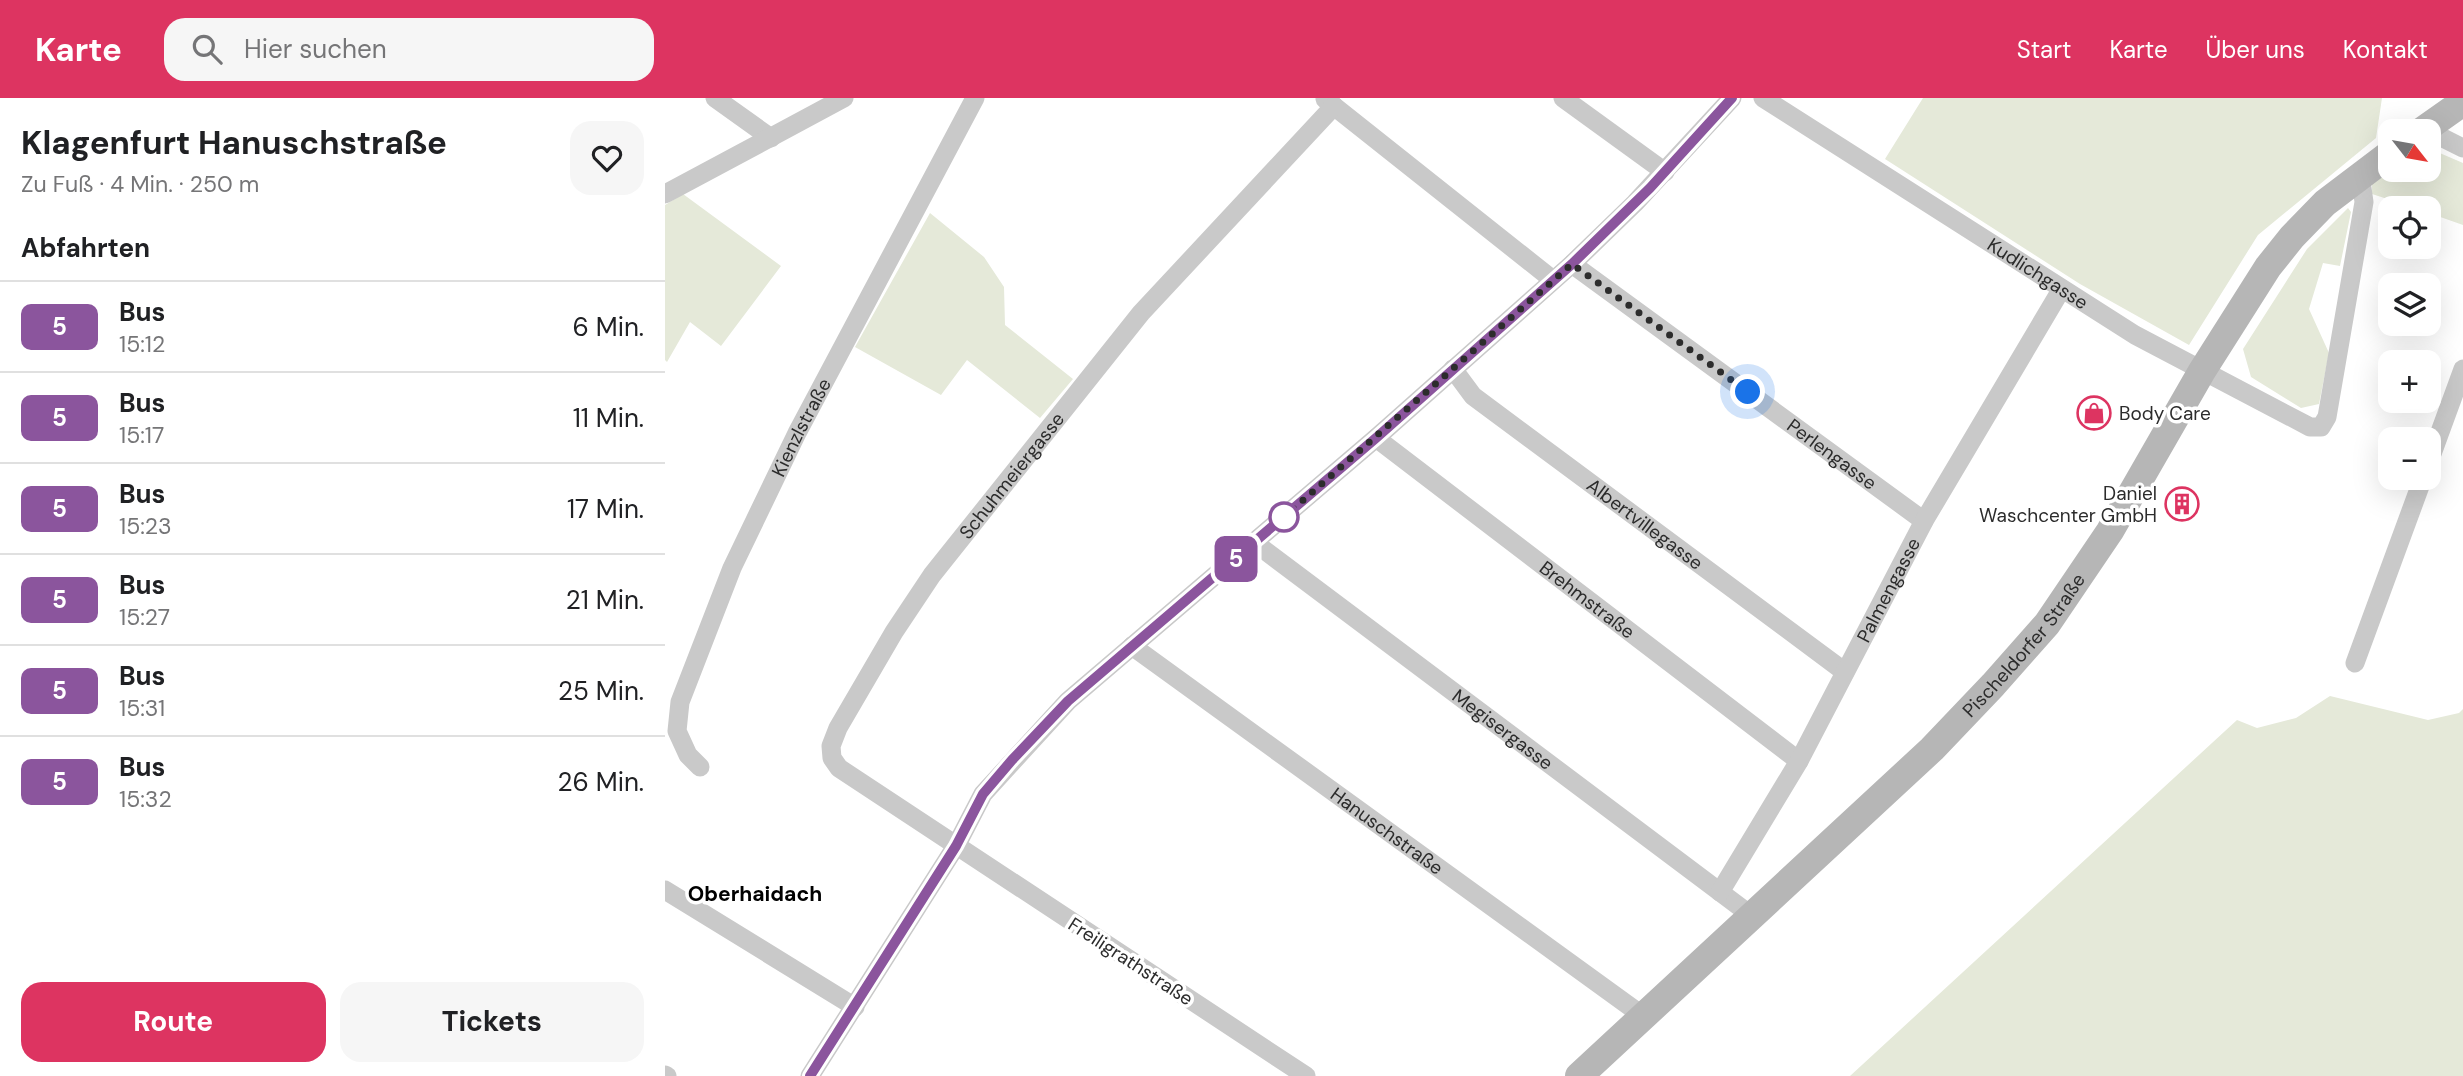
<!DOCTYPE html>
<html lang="de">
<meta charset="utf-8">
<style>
body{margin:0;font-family:"DM Sans",sans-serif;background:#f6f6f6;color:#202124;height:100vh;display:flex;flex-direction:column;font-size:26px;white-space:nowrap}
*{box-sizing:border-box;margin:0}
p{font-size:23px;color:#757577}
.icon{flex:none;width:38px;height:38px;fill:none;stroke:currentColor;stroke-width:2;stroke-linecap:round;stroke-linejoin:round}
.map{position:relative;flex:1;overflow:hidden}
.panel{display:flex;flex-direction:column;background:#fff;width:665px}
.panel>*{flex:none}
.badge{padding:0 14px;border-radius:10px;font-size:24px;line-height:46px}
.needle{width:46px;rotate:121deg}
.fabs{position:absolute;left:1713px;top:21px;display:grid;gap:14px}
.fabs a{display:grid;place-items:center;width:63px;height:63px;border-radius:14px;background:#fff;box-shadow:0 7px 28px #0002;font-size:35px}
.you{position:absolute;width:35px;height:35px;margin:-18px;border:5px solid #fff;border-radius:50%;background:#1a73e8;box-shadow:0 0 0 10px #1a73e833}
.map>.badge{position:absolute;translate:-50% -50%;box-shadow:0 0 0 4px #fff}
h2{padding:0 21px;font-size:26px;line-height:63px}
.round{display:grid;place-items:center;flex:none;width:74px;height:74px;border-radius:21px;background:#f6f6f6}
.overview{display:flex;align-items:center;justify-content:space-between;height:119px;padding:0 21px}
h1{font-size:33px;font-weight:700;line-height:52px}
.cta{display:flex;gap:14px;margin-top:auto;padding:14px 21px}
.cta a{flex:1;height:80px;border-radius:21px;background:#dd3461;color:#fff;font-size:28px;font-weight:700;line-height:80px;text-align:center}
.cta a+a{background:#f6f6f6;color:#202124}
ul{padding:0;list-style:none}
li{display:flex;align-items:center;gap:21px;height:91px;padding:0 21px;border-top:2px solid #e0e0e0}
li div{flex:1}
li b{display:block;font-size:26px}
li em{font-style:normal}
li .badge{min-width:77px;font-weight:700;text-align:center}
header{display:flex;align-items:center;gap:42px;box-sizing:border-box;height:98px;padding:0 35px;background:#dd3461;color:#fff}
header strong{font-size:33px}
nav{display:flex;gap:38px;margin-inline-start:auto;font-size:24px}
.search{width:490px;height:63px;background:#f6f6f6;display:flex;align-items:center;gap:18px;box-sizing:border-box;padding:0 24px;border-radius:21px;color:#757577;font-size:26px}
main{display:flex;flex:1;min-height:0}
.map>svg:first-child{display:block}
.green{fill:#e5e9d9}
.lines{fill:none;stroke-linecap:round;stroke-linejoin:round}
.minor{stroke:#c9c9c9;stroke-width:19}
.secondary{stroke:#b6b6b6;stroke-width:28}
.line-casing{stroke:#fff;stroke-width:16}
.line{stroke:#8b559d;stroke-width:10}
.walk{stroke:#2c2c2c;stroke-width:7;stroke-dasharray:0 12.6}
.stop-dot{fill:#fff;stroke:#8b559d;stroke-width:3.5}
.labels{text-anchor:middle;stroke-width:7;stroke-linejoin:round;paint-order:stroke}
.street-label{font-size:19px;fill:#2c2c2c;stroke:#fff}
.poi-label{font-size:19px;fill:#2c2c2c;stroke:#fff;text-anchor:start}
.neighbourhood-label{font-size:21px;font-weight:bold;fill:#000;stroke:#fff}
</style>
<header>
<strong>Karte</strong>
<div class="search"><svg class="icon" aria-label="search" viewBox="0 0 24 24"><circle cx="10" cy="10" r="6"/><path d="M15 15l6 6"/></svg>Hier suchen</div>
<nav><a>Start</a><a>Karte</a><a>Über uns</a><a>Kontakt</a></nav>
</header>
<main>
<section class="panel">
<div class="overview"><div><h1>Klagenfurt Hanuschstraße</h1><p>Zu Fuß · 4 Min. · 250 m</p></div><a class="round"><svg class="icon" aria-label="heart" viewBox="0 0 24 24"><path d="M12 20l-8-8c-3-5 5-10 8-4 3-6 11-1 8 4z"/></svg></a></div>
<h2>Abfahrten</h2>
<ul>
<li><span class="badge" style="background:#8b559d;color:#fff">5</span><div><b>Bus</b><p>15:12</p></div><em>6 Min.</em></li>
<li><span class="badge" style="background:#8b559d;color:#fff">5</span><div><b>Bus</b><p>15:17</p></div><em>11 Min.</em></li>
<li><span class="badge" style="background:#8b559d;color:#fff">5</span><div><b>Bus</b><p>15:23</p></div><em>17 Min.</em></li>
<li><span class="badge" style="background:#8b559d;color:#fff">5</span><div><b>Bus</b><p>15:27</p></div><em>21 Min.</em></li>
<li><span class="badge" style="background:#8b559d;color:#fff">5</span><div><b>Bus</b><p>15:31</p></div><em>25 Min.</em></li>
<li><span class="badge" style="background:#8b559d;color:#fff">5</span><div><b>Bus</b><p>15:32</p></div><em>26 Min.</em></li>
</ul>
<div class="cta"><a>Route</a><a>Tickets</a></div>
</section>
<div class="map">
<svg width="1798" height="978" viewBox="0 0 1798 978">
<rect width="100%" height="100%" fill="#fff"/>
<!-- green -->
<path class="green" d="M 1258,0 L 1717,0 L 1711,40 L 1593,137 L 1524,247 L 1415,186 L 1220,61 Z
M 1770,53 L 1798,65 L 1798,127 L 1764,115 L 1764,110 L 1750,110 L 1707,96 L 1707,86 L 1727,72 L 1764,72 L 1764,54 Z
M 18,96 L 116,168 L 56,248 L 25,224 L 2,264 L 0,262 L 0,107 Z
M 1683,110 L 1686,114 L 1675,168 L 1658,165 L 1644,211 L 1664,255 L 1654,306 L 1636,310 L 1586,279 L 1578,251 L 1642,151 Z
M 265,115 L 319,159 L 339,189 L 340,227 L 408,281 L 375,320 L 302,262 L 276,297 L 190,249 Z
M 1665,598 L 1763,622 L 1794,615 L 1798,611 L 1798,978 L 1185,978 L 1572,622 L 1592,630 L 1631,620 Z"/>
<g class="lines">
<!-- minor -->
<g class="minor">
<path d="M 50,0 L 106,40"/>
<path d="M 898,0 L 1000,74"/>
<path id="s1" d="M 1098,0 L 1470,237 L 1645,329 L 1656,329 L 1662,319 L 1699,104 L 1695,76"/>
<path d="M 660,1 L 888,182"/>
<path d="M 1760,31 L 1798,50"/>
<path d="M 0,96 L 179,0"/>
<path id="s2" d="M 907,166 L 1259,423"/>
<path id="s3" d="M 788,271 L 808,298 L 1180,574"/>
<path id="s4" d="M 711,340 L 1134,663"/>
<path d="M 1764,364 L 1798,271"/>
<path id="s5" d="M 590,445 L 1087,818"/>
<path id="s6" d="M 467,548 L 978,918"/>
<path d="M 1690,565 L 1758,380"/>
<path id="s7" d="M 35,669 L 23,657 L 12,633 L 15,604 L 67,470 L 132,335 L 310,0"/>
<path d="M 0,792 L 190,909"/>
<path id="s8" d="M 1055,794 L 1134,663 L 1259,423 L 1396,192"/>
<path d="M 0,977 L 2,978"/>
<path d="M 145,978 L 291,748 L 318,696 L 403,603 L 711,340 L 907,166 L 970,105 L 1067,0"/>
<path id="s9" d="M 641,978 L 174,670 L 167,660 L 166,648 L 173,630 L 229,534 L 267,477 L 476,215 L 669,8"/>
</g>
<!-- secondary -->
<g class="secondary">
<path d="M 1757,33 L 1798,4"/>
<path id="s10" d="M 914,978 L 1267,651 L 1328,587 L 1382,526 L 1445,433 L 1537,273 L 1603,169 L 1627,139 L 1660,105 L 1726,55"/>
</g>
</g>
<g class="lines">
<defs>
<path id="line" d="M 145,978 L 291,748 L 318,696 L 347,662 L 403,603 L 711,340 L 907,166 L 985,90 L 1067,0"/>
</defs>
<!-- line casing -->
<use href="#line" class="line-casing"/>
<!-- line -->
<use href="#line" class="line"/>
<!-- walk -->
<path class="walk" d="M 619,419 L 907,166 L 1083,294"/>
</g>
<!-- icons -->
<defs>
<symbol id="shop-ring" viewBox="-11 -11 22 22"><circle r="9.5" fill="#fff" stroke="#dd3461" stroke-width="1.5"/><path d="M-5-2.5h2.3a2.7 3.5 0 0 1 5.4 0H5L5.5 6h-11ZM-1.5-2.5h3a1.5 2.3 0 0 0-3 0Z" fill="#dd3461"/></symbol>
<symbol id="building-ring" viewBox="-11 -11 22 22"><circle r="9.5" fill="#fff" stroke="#dd3461" stroke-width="1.5"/><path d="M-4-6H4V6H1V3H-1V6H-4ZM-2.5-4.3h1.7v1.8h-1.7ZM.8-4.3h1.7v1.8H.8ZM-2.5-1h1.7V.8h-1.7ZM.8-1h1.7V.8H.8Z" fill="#dd3461"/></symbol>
</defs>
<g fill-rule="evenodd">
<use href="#shop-ring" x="1410" y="296" width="38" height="38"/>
<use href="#building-ring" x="1498" y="387" width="38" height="38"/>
</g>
<!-- markers -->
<circle class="stop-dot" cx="619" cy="419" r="14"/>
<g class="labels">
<!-- street labels -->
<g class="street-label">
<text dy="7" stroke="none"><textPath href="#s1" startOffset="326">Kudlichgasse</textPath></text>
<text dy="7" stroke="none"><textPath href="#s7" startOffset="373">Kienzlstraße</textPath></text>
<text dy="7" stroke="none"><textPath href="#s2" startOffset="322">Perlengasse</textPath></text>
<text dy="7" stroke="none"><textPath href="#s9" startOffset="910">Schuhmeiergasse</textPath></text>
<text dy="7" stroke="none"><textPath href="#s3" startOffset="248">Albertvillegasse</textPath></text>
<text dy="7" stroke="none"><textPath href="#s8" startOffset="346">Palmengasse</textPath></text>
<text dy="7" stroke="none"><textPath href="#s4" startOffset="266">Brehmstraße</textPath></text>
<text dy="7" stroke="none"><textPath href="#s10" startOffset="620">Pischeldorfer Straße</textPath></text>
<text dy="7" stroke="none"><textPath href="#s5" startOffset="310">Megisergasse</textPath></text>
<text dy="7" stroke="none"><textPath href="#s6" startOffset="315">Hanuschstraße</textPath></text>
<text transform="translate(466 863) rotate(33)" y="7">Freiligrathstraße</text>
</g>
<!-- poi labels -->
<g class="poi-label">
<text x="1454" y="322">Body Care</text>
<text x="1492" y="402" text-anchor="end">Daniel<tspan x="1492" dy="22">Waschcenter GmbH</tspan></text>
</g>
<!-- neighbourhood labels -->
<g class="neighbourhood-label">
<text x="90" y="803">Oberhaidach</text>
</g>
</g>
</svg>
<div class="fabs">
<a><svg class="needle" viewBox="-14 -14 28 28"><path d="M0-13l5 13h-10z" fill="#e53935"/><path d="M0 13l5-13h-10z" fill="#757577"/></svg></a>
<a><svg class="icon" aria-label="locate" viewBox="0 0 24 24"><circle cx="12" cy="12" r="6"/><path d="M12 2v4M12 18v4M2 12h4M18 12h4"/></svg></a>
<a><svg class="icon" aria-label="layers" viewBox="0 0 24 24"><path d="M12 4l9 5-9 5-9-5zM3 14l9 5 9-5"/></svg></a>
<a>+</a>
<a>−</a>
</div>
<div class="you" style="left:1083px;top:294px"></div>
<b class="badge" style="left:571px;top:461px;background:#8b559d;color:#fff">5</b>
</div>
</main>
